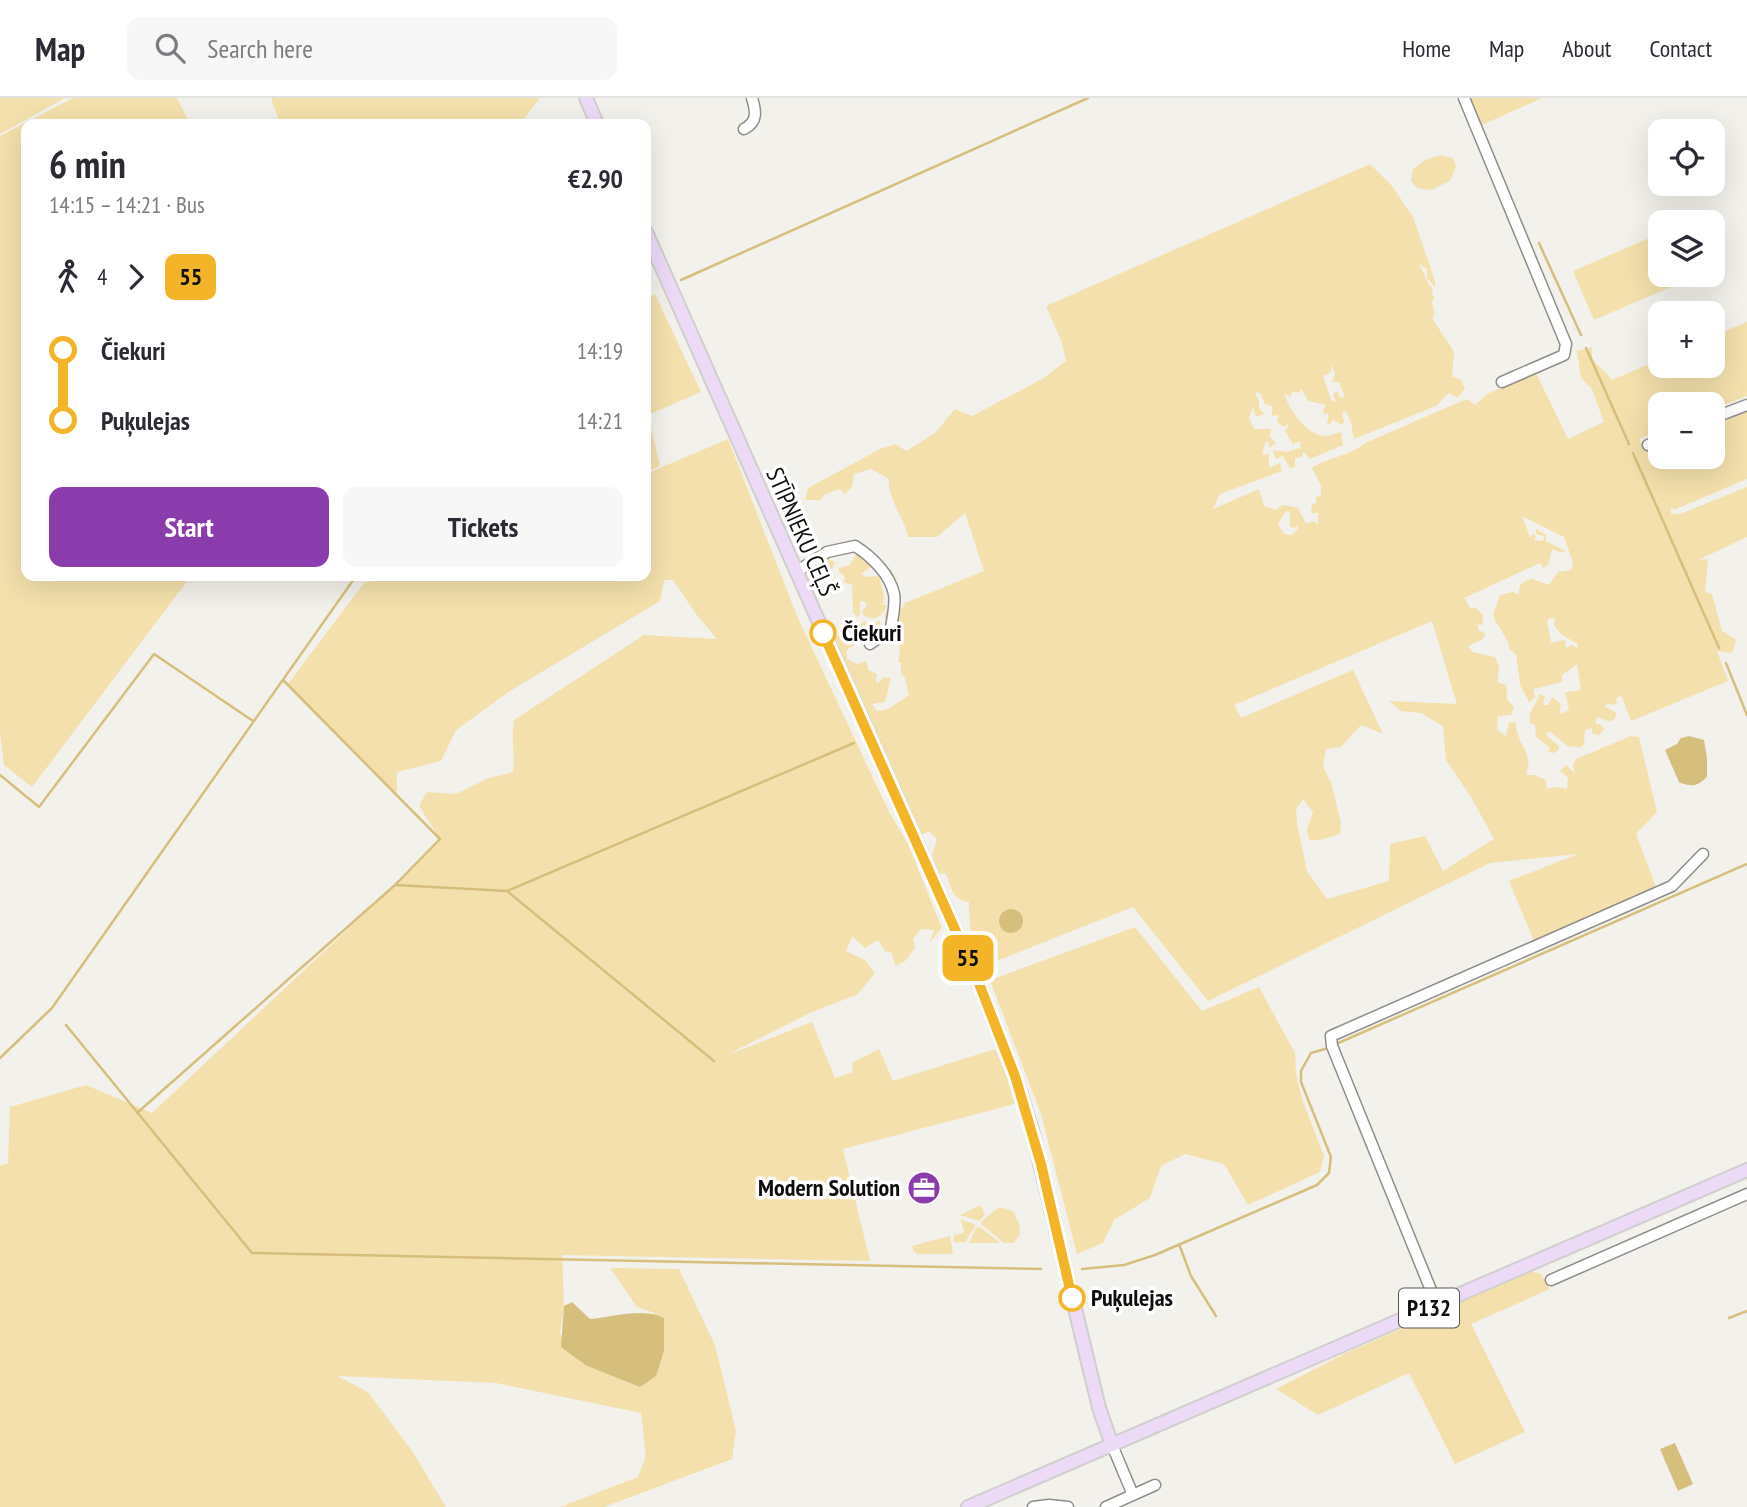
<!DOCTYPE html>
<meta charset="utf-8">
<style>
body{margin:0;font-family:"PT Sans Narrow",sans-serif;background:#f7f7f7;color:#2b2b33;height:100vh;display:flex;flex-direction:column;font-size:26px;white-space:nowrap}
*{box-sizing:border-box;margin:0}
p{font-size:23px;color:#7c7c81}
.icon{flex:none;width:38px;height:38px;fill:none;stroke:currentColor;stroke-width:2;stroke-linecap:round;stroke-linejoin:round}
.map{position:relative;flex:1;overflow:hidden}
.panel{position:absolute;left:21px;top:21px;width:630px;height:462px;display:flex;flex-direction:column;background:#fff;border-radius:14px;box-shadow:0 7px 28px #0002}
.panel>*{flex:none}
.badge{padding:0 14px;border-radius:10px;font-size:24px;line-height:46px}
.tools{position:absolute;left:1648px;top:21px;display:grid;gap:14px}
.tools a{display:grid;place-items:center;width:77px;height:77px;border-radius:14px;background:#fff;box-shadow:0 7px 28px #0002;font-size:35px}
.map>.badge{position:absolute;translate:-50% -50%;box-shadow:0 0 0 4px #fff}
.legs{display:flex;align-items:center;gap:10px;height:77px;padding:0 28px;font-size:23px}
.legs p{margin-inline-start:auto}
.head{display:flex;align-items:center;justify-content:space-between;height:119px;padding:0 28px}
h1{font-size:38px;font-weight:800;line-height:52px}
.primary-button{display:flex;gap:14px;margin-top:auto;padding:14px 28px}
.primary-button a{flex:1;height:80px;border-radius:14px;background:#8b3cac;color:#fff;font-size:28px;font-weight:800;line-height:80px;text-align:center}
.primary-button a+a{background:#f7f7f7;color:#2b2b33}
ul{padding:0 28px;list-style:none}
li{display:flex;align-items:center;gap:24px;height:70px;font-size:26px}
li i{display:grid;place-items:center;width:10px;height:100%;margin:0 9px;background:currentColor}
li i::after{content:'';width:18px;height:18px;margin:-9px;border:5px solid;border-radius:50%;background:#fff}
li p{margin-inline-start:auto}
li:first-child i{background:linear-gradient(#0000 50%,currentColor 0)}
li:last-child i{background:linear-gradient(currentColor 50%,#0000 0)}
header{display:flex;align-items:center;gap:42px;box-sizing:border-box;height:98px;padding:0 35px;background:#fff;border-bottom:2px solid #e1e1e2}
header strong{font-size:33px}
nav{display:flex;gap:38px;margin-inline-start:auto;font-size:24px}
.search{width:490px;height:63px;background:#f7f7f7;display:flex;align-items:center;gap:18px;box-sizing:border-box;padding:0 24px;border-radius:14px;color:#7c7c81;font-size:26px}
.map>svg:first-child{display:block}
.green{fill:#f3e0ac;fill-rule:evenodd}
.water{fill:#d6be7c}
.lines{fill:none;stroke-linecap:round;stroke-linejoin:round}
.stream{stroke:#d6be7c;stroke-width:2.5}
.minor-casing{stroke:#908e89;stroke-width:13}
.major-casing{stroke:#cfcfce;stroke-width:16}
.minor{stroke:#fff;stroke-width:10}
.major{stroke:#ecdaf6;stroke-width:12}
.line-1-casing{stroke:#fff;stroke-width:16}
.line-1{stroke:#f4b427;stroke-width:10}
.stop-1-dot{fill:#fff;stroke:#f4b427;stroke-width:3.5}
.labels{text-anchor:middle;stroke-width:7;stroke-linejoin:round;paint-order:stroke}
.shield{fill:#fff;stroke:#565654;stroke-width:2}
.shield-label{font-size:23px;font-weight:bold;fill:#0e0d0b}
.street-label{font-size:24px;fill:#0e0d0b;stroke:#fff}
.stop-label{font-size:24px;font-weight:bold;fill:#0e0d0b;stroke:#fff;text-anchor:start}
.poi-label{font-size:24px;font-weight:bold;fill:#0e0d0b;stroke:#fff;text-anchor:end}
</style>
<header>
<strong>Map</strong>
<div class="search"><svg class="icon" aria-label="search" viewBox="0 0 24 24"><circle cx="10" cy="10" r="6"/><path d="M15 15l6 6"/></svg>Search here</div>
<nav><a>Home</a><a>Map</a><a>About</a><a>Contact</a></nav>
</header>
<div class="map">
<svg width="1747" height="1409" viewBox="0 0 1747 1409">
<rect width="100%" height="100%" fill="#f3f1eb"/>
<!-- green -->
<path class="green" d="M 0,0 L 65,0 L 0,36 Z
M 73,0 L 177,0 L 190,26 L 26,26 L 26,478 L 191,478 L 32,689 L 4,667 L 0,635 L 0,38 Z
M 271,0 L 540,0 L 520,26 L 280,26 Z
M 1470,0 L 1542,0 L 1482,27 Z
M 1440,57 L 1453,60 L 1456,69 L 1450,83 L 1431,92 L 1417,90 L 1411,83 L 1413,71 L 1425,62 Z
M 1370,66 L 1392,88 L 1413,119 L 1435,183 L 1435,189 L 1427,180 L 1427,171 L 1419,166 L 1429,187 L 1433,190 L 1432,197 L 1435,199 L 1432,204 L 1435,216 L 1432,220 L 1454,254 L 1452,278 L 1461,282 L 1465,290 L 1458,300 L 1449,295 L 1436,308 L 1354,341 L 1351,324 L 1346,313 L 1342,315 L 1344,324 L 1342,327 L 1333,322 L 1329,327 L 1327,325 L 1329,316 L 1324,316 L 1323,312 L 1326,307 L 1308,303 L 1302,291 L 1298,295 L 1293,293 L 1290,299 L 1284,295 C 1288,309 1304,333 1319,337 C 1327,340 1334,336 1341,334 L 1343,347 L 1310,361 L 1303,353 L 1302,359 L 1295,360 L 1295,369 L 1290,370 L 1283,358 L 1276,361 L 1273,352 L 1287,354 L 1299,350 L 1301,351 L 1300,343 L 1293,346 L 1285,333 L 1290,325 L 1284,329 L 1277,324 L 1278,317 L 1272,318 L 1272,308 L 1265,306 L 1260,295 L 1255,294 L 1259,304 L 1259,310 L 1264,316 L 1256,319 L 1253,309 L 1249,320 L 1254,331 L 1271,331 L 1270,339 L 1276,345 L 1269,350 L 1269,343 L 1265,345 L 1262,357 L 1269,356 L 1269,370 L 1280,365 L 1282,373 L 1220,396 L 1213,411 L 1259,391 L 1264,408 L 1276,412 L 1283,407 L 1298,410 L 1306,426 L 1312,423 L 1318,426 L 1318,415 L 1311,415 L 1312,407 L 1316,405 L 1316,398 L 1321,399 L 1321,388 L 1312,370 C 1328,359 1350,358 1365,345 L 1467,301 L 1475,307 L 1487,296 L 1536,275 L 1568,341 L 1604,324 L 1592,291 L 1581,280 L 1577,253 L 1592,249 C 1589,267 1604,269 1612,282 L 1661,261 L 1661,268 L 1713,268 L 1713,238 L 1747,224 L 1747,298 L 1713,311 L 1713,306 L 1661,306 L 1661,332 L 1639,341 L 1646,354 L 1661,349 L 1661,359 L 1713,359 L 1713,327 L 1747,314 L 1747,381 L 1674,412 L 1671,408 L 1671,416 L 1680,416 L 1747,389 L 1747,439 L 1698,462 L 1708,461 L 1705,494 L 1712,496 L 1722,533 L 1736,542 L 1732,555 L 1717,553 L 1728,583 L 1631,623 L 1621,597 L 1616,601 L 1617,605 L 1613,607 L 1607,605 L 1605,609 L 1617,615 L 1614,622 L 1609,623 L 1597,619 L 1595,626 L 1600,626 L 1604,631 L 1599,637 L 1592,635 L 1592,630 L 1585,632 L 1584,647 L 1579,650 L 1575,648 L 1569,649 L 1549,633 L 1546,637 L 1559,648 L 1559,651 L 1554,655 L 1548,654 L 1550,650 L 1536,639 L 1535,627 L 1530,625 C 1528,609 1537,609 1539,596 L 1545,598 L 1543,607 L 1548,607 L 1552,599 L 1561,606 L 1559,616 L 1569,612 L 1565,594 L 1581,592 L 1577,566 L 1562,577 L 1562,584 L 1533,591 L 1535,599 L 1529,604 L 1520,587 L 1516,556 L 1510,552 C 1508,539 1498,530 1493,517 L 1500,497 L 1513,494 L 1519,497 C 1518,486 1522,484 1532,481 L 1549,487 L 1558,474 L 1571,472 L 1573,465 L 1564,439 L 1522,418 L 1530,439 L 1533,436 L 1536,438 L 1534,442 L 1543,443 L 1544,438 L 1536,436 L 1536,431 L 1546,437 L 1546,443 L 1566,453 L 1560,454 L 1552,451 L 1548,467 L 1543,470 L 1540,465 L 1464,500 L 1470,510 L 1476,510 L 1483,517 L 1482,527 L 1477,526 L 1479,533 L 1486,535 L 1483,541 L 1468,548 L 1472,554 L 1495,559 L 1499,568 L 1497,584 L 1506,587 L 1507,602 L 1514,608 L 1511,617 L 1498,618 L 1497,632 L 1506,638 L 1509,625 L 1516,624 C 1516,649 1535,653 1526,677 L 1534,677 L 1546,682 L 1547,691 L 1556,689 L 1567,691 L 1568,680 L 1560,673 L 1566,667 L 1575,675 L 1573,667 L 1576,661 L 1631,638 L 1639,639 L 1657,714 L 1636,736 L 1656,789 L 1534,843 L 1509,783 L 1578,756 L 1490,765 L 1208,903 L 1133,809 L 989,866 C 971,850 969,827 969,804 C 952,802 951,789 946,775 L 939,776 L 932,757 L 937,741 L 929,733 L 921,737 L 917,732 L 852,581 L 844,566 L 838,564 L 832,543 L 842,533 L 847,538 L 864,523 L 870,526 L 880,523 L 882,533 C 873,544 855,542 846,554 L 847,561 L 857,566 L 866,563 L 869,572 L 877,576 L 876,583 L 878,585 L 884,579 L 891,580 L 885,604 L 872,606 L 877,613 L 888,611 L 909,597 L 905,580 L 901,575 L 901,565 L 898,564 L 900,552 L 895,527 L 884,520 L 886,513 L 896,510 L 902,511 L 905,505 L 984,473 L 965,415 L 937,439 L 908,439 C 904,419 888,402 889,381 L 871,371 L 854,376 L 852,389 L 845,396 L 840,391 L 825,396 L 821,402 L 805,402 L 808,390 L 882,350 L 896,346 L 906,353 L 935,335 L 955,311 L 972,318 L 1042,281 L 1066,263 L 1061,242 L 1046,208 ZM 1331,267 L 1335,275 L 1332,284 L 1339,284 L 1345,299 L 1340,299 L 1337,293 L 1333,296 L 1336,304 L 1331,302 L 1323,278 L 1331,274 ZM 1286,413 L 1290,414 L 1290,429 L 1294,430 L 1297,427 L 1298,431 L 1292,437 L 1284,436 L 1278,426 ZM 1550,520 L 1555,520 L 1554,527 L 1562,537 L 1578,546 L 1578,550 L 1572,547 L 1566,550 L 1565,542 L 1551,545 L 1547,523 ZM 1432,523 L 1457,606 L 1389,603 L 1401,613 L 1421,615 L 1443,628 L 1446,662 L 1471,699 L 1494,741 L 1443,773 L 1425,738 L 1390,746 L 1389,783 L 1327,801 L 1307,773 L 1297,725 L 1296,711 L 1303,701 L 1313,714 L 1307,731 L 1309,742 L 1320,742 L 1340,736 L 1341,725 L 1332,687 L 1323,668 L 1326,651 L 1341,649 L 1361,627 L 1383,636 L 1353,572 L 1241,620 L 1234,607 Z
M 1661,135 L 1661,177 L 1685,177 L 1687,182 L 1594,222 L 1573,173 Z
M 655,196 L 701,294 L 648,317 L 660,368 L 646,374 L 646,200 Z
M 728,341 L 797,518 L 889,714 L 908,746 L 942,830 L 929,845 L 934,832 L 921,831 L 913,841 L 915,850 L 905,863 L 895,868 L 892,855 L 885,853 L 878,842 L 865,850 L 852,838 L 846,853 L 865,862 L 875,875 L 858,896 L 810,915 L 725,958 L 812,924 L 835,980 L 853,974 L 852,965 L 879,951 L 893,983 L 995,951 L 1008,981 L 1015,1006 L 843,1051 L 870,1163 L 562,1157 L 564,1208 L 560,1236 L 587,1268 L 640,1289 L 654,1215 L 637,1209 L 610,1170 L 679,1171 L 715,1247 L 736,1333 L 732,1361 L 604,1409 L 560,1409 L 638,1379 L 646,1358 L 641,1315 L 496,1285 L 337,1278 L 368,1294 L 412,1353 L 446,1409 L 0,1409 L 0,1068 L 8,1065 L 10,1009 L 86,987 L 152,1015 L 395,787 L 440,741 L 419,708 L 427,694 L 456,696 L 489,680 L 513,674 C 515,656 511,639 514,622 L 644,537 L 717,541 L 696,516 L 673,482 L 664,482 L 660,503 L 510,593 L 456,632 L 441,663 L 397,674 L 397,698 L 288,586 L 364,485 L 382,478 L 646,478 L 646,376 Z
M 856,457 L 864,457 L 872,463 L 871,469 L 861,476 L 866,479 L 879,478 L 884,497 L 883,507 L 887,507 C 881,519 876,524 863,517 L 862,513 L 867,508 L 865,504 L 860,503 L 860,517 L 857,519 L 853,514 L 852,487 L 844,484 L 845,478 L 839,474 L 839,470 L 850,467 Z
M 829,459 L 830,462 L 835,464 L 830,478 L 817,478 L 811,487 L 804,474 Z
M 1135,829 L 1202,913 L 1259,889 L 1295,955 L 1296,976 L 1302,1001 L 1324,1058 L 1320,1074 L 1248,1107 L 1224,1066 L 1185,1056 L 1161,1068 L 1150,1100 L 1114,1122 L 1103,1145 L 1077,1156 L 1041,1016 L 990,882 Z
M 981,1107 L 985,1117 L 979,1123 L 960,1117 Z
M 999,1109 L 1013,1113 L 1019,1125 L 1020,1136 L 1014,1145 L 1004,1145 L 981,1126 L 982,1123 Z
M 961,1121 L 976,1127 L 965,1144 L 956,1145 L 953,1142 L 954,1137 L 964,1135 Z
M 980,1129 L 1000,1145 L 969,1145 L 976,1130 Z
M 950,1138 L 953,1156 L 917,1156 L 914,1154 L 912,1148 Z
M 1531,1173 L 1541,1176 L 1550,1191 L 1471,1226 L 1525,1334 L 1455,1366 L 1409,1275 L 1318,1317 L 1276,1291 L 1346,1255 Z"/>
<!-- water -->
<path class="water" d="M 1689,638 L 1704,642 L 1707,660 L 1707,679 C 1697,689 1691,689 1679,684 L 1665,652 L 1677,646 L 1681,640 Z
M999 823a12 12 0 1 1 24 0a12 12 0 1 1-24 0Z
M 572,1204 L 590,1221 C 614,1219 642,1209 664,1220 L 664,1253 L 656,1278 L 640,1289 L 587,1268 L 561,1249 L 564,1208 Z
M 1675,1345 L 1693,1386 L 1678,1393 L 1660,1351 Z"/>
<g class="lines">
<!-- stream -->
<path class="stream" d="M 1539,145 L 1581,237
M 681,182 L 1088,0
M 1586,250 L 1629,346
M 1633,355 L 1719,550
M 1726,565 L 1747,617
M 0,677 L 39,709 L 154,556 L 253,623
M 395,787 L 507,793 L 854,645
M 507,793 L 714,963
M 66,927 L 252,1155 L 1041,1171
M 1336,946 L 1747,766
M 0,960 L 52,910 L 356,478
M 137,1015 L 395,787 L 440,741 L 283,582
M 1179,1146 L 1191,1178 L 1216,1218
M 1082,1171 L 1124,1167 L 1155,1157 L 1317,1087 L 1329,1075 L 1331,1059 L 1301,984 L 1301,973 L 1311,955 L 1325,951
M 1729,1220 L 1747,1213"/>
<defs>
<path id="minor" d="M 1464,0 L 1566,246 L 1564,257 L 1502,284
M 744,31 C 758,24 756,13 752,0
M 1713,320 L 1747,307
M 1648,347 L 1661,342
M 796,474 L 827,454 L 855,448 C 871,458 890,476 894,496 C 896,506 892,521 891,531 L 870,546
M 1551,1182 L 1747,1096
M 1437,1207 L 1332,948 L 1331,938 L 1672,788 L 1703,756
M 1112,1347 L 1133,1397
M 1033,1409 L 1049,1407 L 1068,1409
M 1106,1409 L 1155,1387"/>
<path id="major" d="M 586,0 L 597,26
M 646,134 L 978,883 L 1015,978 L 1031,1028 L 1099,1310 L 1112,1347
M 968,1409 L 1747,1072"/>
</defs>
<!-- minor casing -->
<use href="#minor" class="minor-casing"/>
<!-- major casing -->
<use href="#major" class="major-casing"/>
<!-- minor -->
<use href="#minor" class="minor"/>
<!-- major -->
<use href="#major" class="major"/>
</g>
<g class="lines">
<defs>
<path id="line-1" d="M 823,535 L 978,883 L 1015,978 L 1041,1066 L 1072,1200"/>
</defs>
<!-- line-1 casing -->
<use href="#line-1" class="line-1-casing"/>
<!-- line-1 -->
<use href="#line-1" class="line-1"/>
</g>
<!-- icons -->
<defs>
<symbol id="office-disc" viewBox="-11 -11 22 22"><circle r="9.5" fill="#8b3cac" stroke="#fff"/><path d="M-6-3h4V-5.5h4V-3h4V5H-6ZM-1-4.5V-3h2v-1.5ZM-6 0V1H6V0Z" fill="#fff"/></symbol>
</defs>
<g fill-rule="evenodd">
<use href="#office-disc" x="905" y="1071" width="38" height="38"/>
</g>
<!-- markers -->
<g class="stop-1-dot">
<circle cx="823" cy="535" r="12"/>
<circle cx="1072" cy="1200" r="12"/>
</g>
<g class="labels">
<!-- shield labels -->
<rect class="shield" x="1399" y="1190.5" width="60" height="39" rx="5"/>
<g class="shield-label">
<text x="1429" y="1218">P132</text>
</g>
<!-- street labels -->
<g class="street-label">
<text transform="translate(801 434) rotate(66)" y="8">STĪPNIEKU CEĻŠ</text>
</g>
<!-- stop labels -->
<g class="stop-label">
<text x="842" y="543">Čiekuri</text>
<text x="1091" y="1208">Puķulejas</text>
</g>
<!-- poi labels -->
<g class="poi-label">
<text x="900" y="1098">Modern Solution</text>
</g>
</g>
</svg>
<div class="tools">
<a><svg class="icon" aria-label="locate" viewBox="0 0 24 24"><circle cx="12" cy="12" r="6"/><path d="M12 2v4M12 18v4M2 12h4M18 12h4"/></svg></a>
<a><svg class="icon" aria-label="layers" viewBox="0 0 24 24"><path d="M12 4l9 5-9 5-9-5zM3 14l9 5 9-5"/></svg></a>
<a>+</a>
<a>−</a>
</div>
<b class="badge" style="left:968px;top:860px;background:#f4b427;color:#111">55</b>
<section class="panel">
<div class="head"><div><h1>6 min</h1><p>14:15 – 14:21 · Bus</p></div><b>€2.90</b></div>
<div class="legs"><svg class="icon" aria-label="walk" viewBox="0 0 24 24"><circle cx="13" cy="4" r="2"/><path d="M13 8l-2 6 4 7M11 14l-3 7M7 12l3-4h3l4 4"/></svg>4<svg class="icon" aria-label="forward" viewBox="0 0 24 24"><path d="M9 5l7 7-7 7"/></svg><b class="badge" style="background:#f4b427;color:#111">55</b></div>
<ul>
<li><i style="color:#f4b427"></i><b>Čiekuri</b><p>14:19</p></li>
<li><i style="color:#f4b427"></i><b>Puķulejas</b><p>14:21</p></li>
</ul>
<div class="primary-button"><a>Start</a><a>Tickets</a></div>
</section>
</div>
